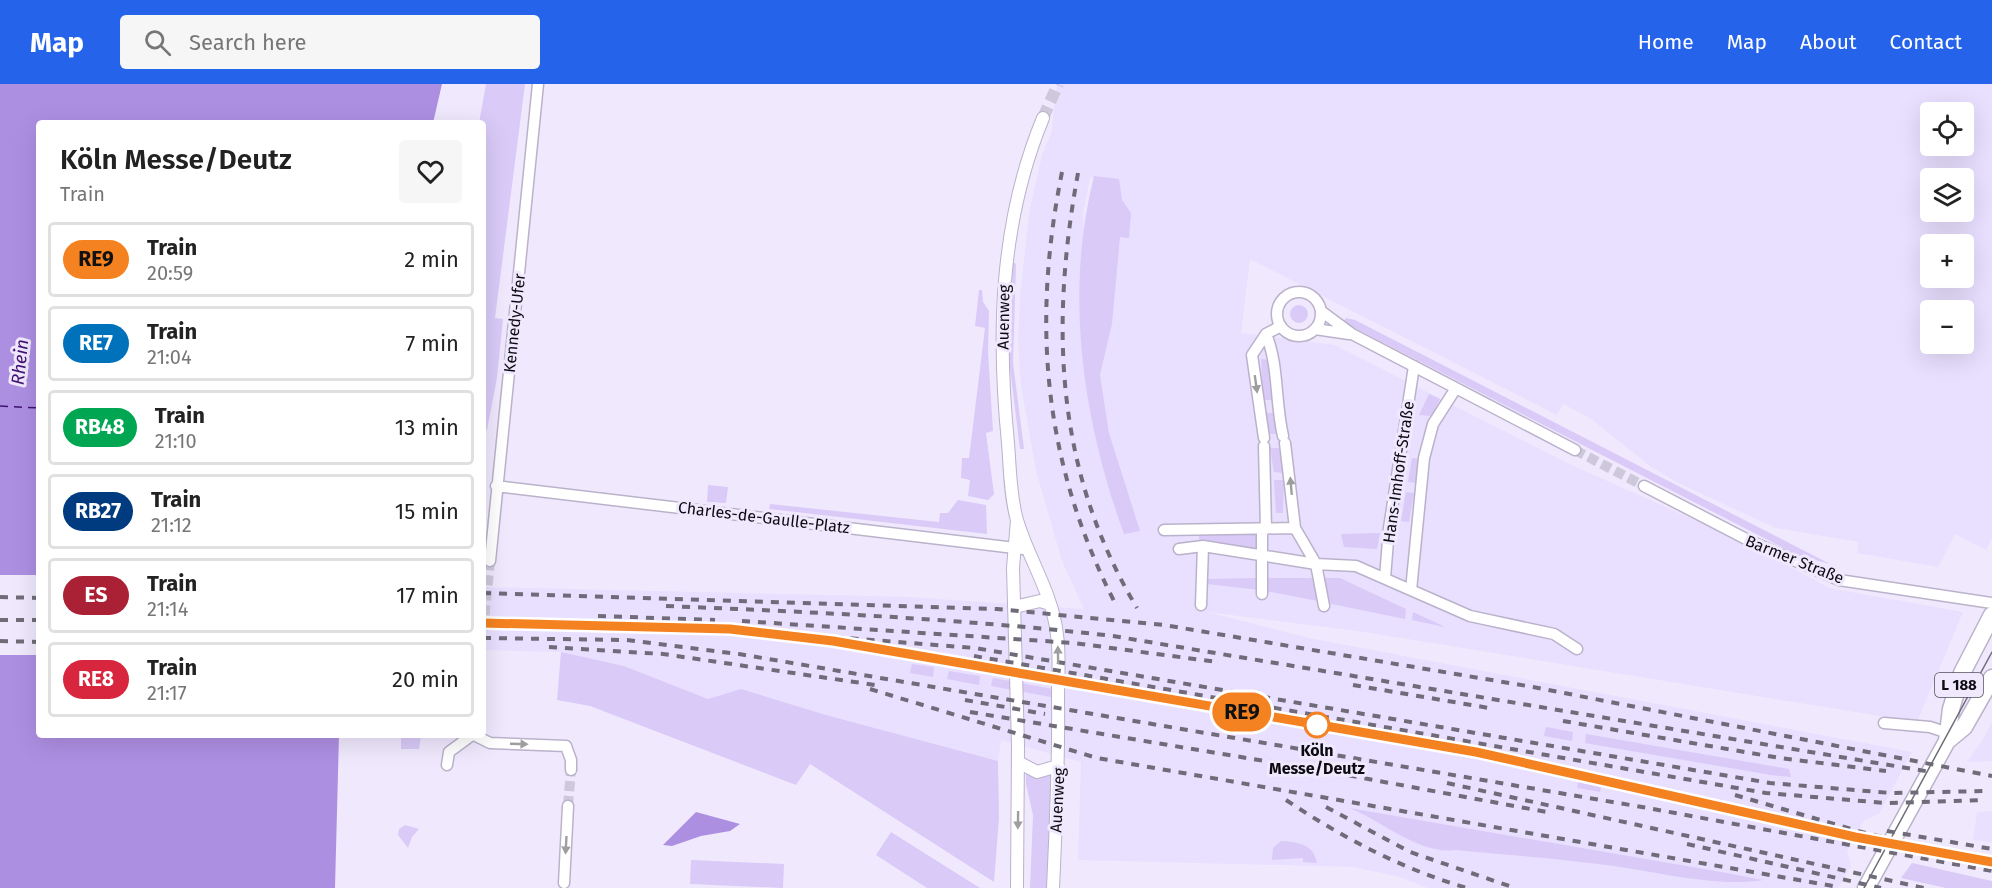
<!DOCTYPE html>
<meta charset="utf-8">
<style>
body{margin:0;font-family:"Fira Sans",sans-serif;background:#f6f6f6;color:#222;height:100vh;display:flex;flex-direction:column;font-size:22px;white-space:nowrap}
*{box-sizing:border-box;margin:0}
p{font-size:20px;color:#767676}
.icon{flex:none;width:33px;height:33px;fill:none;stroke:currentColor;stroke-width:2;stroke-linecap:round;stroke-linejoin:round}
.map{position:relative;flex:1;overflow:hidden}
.panel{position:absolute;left:36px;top:36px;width:450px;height:618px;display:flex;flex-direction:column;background:#fff;border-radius:6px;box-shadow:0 6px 24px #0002}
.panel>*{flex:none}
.badge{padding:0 12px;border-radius:20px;font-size:21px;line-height:39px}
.tools{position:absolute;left:1920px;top:18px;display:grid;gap:12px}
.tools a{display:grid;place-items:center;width:54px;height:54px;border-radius:6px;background:#fff;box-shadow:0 6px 24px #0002;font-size:30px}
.map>.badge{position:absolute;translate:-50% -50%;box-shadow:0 0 0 3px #fff}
.round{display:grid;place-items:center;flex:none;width:63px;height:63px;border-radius:6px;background:#f6f6f6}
.head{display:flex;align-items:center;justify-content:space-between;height:102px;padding:0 24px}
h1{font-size:28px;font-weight:600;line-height:45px}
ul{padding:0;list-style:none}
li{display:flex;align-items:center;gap:18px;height:75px;margin:0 12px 9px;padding:0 12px;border:3px solid #e0e0e0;border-radius:6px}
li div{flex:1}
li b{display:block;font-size:22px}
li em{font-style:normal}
li .badge{min-width:66px;font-weight:700;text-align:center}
header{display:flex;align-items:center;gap:36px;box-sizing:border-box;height:84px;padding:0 30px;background:#2563eb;color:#fff}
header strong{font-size:28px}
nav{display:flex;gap:33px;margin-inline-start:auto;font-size:21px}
.search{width:420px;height:54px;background:#f6f6f6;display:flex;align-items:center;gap:15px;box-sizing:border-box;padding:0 21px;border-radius:6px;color:#767676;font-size:22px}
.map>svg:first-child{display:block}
.built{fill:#e9dfff;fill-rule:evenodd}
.green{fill:#d9caf8}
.water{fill:#ad8fe2}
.pier{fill:#f0e9fe}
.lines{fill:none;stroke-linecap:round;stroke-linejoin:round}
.ferry{stroke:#421273;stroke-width:1.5;stroke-dasharray:8 6;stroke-linecap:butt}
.minor-tunnel{stroke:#cec8db;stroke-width:10;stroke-dasharray:10 5;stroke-linecap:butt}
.tertiary-tunnel{stroke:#cec8db;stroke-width:12;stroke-dasharray:12 6;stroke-linecap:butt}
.minor-casing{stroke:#bab2ca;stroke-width:13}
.tertiary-casing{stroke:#bab2ca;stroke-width:14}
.primary-casing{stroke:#bab2ca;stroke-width:19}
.minor{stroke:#fff;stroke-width:10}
.tertiary{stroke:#fff;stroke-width:12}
.primary{stroke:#fff;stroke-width:16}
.tram{stroke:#6f6b78;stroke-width:1.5}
.rail{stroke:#6f6b78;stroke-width:4;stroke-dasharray:8 8;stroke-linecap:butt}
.oneway{fill:#9e9da0}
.line-casing{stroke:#fff;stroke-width:14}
.line{stroke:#f58220;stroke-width:9}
.stop-dot{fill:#fff;stroke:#f58220;stroke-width:3}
.labels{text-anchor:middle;stroke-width:6;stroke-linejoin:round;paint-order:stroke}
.shield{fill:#f0e9fe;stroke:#514e59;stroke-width:1.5}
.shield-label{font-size:15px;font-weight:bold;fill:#0d0b12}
.street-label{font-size:16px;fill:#0d0b12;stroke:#f0e9fe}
.stop-label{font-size:16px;font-weight:bold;fill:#0d0b12;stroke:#f0e9fe}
.water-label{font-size:18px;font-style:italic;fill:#421273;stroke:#f0e9fe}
</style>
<header>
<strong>Map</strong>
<div class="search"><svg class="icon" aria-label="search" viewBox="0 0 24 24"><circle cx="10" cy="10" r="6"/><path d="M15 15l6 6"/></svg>Search here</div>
<nav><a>Home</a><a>Map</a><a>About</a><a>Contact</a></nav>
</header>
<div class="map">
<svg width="1992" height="804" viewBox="0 0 1992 804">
<rect width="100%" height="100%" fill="#f0e9fe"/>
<!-- built -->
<path class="built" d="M 1057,0 L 1992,0 L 1992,454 L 1986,466 L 1955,450 L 1938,483 L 1857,469 L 1858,458 L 1776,444 L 1676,398 L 1650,382 L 1590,334 L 1563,320 L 1557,331 L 1250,175 L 1241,249 L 1335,261 L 1565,378 L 1746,459 L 1829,504 L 1963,528 L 1917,638 L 1364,548 L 1207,528 L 1309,554 L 1912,668 L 1879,730 L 1864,736 L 1847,767 L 1851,782 L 1838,804 L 1428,804 L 1400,793 L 1354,783 L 1078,776 L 1081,678 L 1001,656 L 998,677 L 826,631 L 741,605 L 708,615 L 624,582 L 561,568 L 483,566 L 483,503 L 910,513 L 1084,525 L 1062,477 L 1036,387 L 1021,301 L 1018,258 L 1020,214 L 1029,129 L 1042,71 L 1051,50 ZM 1930,28 L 1964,28 L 1964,62 L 1930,62 ZM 1090,93 L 1094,94 L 1112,240 L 1100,291 L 1109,349 L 1130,418 L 1107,346 L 1087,210 L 1083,130 ZM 1930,94 L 1964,94 L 1964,128 L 1930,128 ZM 1930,160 L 1964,160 L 1964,194 L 1930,194 ZM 1930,226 L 1964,226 L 1964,260 L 1930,260 Z
M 1992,638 L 1992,677 L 1967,678 L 1982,657 Z
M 1992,727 L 1992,758 L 1973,756 L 1977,728 Z"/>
<!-- green -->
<path class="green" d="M 486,0 L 525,0 L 495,234 L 503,235 L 497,294 L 487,346 L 483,350 L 483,39 L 479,39 Z
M 1094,92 L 1119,95 L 1122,116 L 1131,129 L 1129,154 L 1120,153 L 1112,240 L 1100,291 L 1109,349 L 1140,447 L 1124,450 C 1083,336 1064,211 1094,92 Z
M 1013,178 L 1016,180 L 1013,279 L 1024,365 L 1020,365 L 1009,276 Z
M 979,206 L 982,206 L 983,218 L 989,227 L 988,268 L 993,347 L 986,349 L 994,410 L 988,416 L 968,412 L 970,396 L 961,394 L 962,374 L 969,374 L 985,244 L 975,242 Z
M1290 230a9 9 0 1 1 18 0a9 9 0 1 1-18 0Z
M 1346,234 L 1355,236 L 1830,480 L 1797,471 L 1343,238 Z
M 1261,275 L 1269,276 L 1272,316 L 1263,316 Z
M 1429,310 L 1440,315 L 1432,332 L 1419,331 Z
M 1264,329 L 1273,329 L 1276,350 L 1267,350 Z
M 1270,364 L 1279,364 L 1283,389 L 1274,388 Z
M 1412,374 L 1420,375 L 1416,399 L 1408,398 Z
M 1274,396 L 1284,396 L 1283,429 L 1276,429 Z
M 708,401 L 728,403 L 726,419 L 707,418 Z
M 1406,408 L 1414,409 L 1409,438 L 1401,437 Z
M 958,416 L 986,421 L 987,450 L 769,425 L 770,420 L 939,438 L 940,429 L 948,429 Z
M 1258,448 L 1258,468 L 1199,456 L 1199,449 Z
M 1380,449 L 1377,465 L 1344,463 L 1341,450 Z
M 1258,494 L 1259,506 L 1207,500 L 1208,495 Z
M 1265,494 L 1313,494 L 1318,517 L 1266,507 Z
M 1321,494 L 1340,494 L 1406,525 L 1405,535 L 1327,519 Z
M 1413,528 L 1445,543 L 1412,536 Z
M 561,568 L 624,582 L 708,615 L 741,605 L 826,631 L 998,677 L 999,734 L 994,798 L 810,680 L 796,701 L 590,622 L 557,616 Z
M 912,580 L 934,583 L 933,593 L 910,589 Z
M 949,587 L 980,592 L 979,601 L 947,595 Z
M 993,594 L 1053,605 L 1051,613 L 991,602 Z
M 1546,643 L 1573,648 L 1572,657 L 1544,652 Z
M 1586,650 L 1789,685 L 1791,693 L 1771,691 L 1585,659 Z
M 401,651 L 421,651 L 419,665 L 401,665 Z
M 1026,688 L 1040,693 L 1051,690 L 1047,804 L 1030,804 L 1033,731 L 1026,700 Z
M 1578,698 L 1601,703 L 1600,708 L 1577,704 Z
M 1349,724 L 1721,788 L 1763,796 C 1715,804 1656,787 1606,781 C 1556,774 1506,771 1456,766 C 1419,771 1381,736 1349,724 Z
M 405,741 L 419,745 L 412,753 L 408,764 L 398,751 L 399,745 Z
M 891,748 L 980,804 L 927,804 L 876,771 Z
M 1281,757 C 1298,758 1314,760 1317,779 L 1303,778 L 1303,774 L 1272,776 L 1273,764 Z
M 691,776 L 784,780 L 783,804 L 690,800 Z
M 1912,779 L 1992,797 L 1992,804 L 1946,804 L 1901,794 Z"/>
<!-- water -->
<path class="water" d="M 0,0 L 442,0 L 433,39 L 39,39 L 39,651 L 339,651 L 335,804 L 0,804 Z
M 696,728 L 740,740 L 730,747 L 701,752 L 672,762 L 663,761 Z"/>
<!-- pier -->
<path class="pier" d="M 0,491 L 39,491 L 39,571 L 0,571 Z"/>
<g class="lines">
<!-- ferry -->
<path class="ferry" d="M 0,322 L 39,324"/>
<!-- minor-tunnel -->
<path class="minor-tunnel" d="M 1575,366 L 1644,402
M 483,546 L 490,477
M 568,722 L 571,686"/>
<!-- tertiary-tunnel -->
<path class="tertiary-tunnel" d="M 1043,34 L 1058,0"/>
<defs>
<path id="minor" d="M1277 230a22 22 0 1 1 44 0a22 22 0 1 1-44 0Z
M 1321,227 L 1352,250 L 1575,366
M 1315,245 L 1349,250
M 1266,250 C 1279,282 1275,318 1283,352
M 1264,354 L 1252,271 L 1266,250 L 1281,242
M 1285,359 L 1295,444 L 1316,480 L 1324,522
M 1264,362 L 1266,445
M 496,402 L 1023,465
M 1644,402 L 1748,456 L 1839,496 L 1992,519
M 1262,445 L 1262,510
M 1164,446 L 1295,444
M 1179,465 L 1203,462 L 1316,480 L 1356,482 L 1470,532 L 1554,550 L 1577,565
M 490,477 L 538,0
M 1385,494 L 1389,444 L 1414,282
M 1411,506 L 1424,374 L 1433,340 L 1456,304
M 1201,521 L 1203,462
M 1884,639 L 1930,643 L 1948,649
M 474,651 L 490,659 L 566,662 L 571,676 L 571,686
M 447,681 L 449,668 L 472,651
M 564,799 L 568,722"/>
<path id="tertiary" d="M 1043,34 C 1000,138 997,248 1008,359 C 1010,383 1010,412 1017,436 C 1028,474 1053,510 1057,551 C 1060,571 1058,593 1058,614 C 1059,677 1056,741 1053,804
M 1017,436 L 1013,484 L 1018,661 L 1017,804
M 1014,523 L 1040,517 L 1050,520
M 1018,678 L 1037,688 L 1058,682"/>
<path id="primary" d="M 1947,657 L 1964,643 L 1992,594
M 1866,804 L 1947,657 L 1951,625 L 1962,589 L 1992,531"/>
</defs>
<!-- minor casing -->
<use href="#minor" class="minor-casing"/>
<!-- tertiary casing -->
<use href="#tertiary" class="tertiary-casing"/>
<!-- primary casing -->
<use href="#primary" class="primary-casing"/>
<!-- minor -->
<use href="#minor" class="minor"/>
<!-- tertiary -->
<use href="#tertiary" class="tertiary"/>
<!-- primary -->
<use href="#primary" class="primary"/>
<!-- tram -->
<path class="tram" d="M 1864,804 L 1992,568"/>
<!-- rail -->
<path class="rail" d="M 1062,88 C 1031,242 1044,381 1116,521
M 1078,89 C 1050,242 1055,387 1137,524
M 483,509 L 997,525 L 1164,541 L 1533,603 L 1992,692
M 0,513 L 39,514
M 666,522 C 816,528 964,535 1113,552 L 1931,688
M 598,532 L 715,536
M 0,536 L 39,536
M 742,537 L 1074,559 L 1217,578
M 483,539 L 730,545 L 975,564 L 1770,699 L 1891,709 L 1984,707
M 483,554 L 627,556 L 739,570 L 1642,723 L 1992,787
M 0,557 L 39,558
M 852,560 L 1476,668 L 1859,753
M 549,563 L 663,570 L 882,602
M 974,572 L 1766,709 L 1886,719 L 1985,716
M 1353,601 L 1495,625
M 870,605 L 1097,674 L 1839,803
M 965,616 L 1045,630
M 970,628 L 1325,687 L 1552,729
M 1563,637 L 1780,674 L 1886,687
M 1447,699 L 1924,804
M 1735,711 L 1858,747 L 1961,772
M 1286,716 C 1343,754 1402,785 1467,804
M 1326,723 L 1410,768 L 1515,804
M 1887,747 L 1992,765
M 1687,760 L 1881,804"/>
</g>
<!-- one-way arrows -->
<defs><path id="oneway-solid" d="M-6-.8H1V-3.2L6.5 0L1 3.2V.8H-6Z" transform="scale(1.5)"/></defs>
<g class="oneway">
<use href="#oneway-solid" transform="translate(1256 300) rotate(82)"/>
<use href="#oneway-solid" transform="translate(1291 402) rotate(-95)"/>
<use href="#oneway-solid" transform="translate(1058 571) rotate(-91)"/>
<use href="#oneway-solid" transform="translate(519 660) rotate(2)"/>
<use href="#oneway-solid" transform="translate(1018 736) rotate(91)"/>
<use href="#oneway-solid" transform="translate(566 761) rotate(93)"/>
</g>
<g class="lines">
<defs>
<path id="line" d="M 483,539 L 730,545 L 833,557 L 1476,668 L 1855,753 L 1992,778"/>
</defs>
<!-- line casing -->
<use href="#line" class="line-casing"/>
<!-- line -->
<use href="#line" class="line"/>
</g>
<!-- markers -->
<circle class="stop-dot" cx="1317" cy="641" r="12"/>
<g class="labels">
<!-- shield labels -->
<rect class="shield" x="1935" y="589" width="48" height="24" rx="4.5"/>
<g class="shield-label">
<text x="1959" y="606">L 188</text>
</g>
<!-- street labels -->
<g class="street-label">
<text transform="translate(1003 233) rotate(-89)" y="6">Auenweg</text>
<text transform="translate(514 239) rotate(-84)" y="6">Kennedy-Ufer</text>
<text transform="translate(1398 388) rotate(-82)" y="6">Hans-Imhoff-Straße</text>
<text transform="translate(764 433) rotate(7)" y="6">Charles-de-Gaulle-Platz</text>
<text transform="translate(1795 475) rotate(22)" y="6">Barmer Straße</text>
<text transform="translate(1057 716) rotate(-87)" y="6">Auenweg</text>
</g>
<!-- stop labels -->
<g class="stop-label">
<text x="1317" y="672">Köln<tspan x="1317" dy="18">Messe/Deutz</tspan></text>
</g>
<!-- water labels -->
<g class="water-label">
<text transform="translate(20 278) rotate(-84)" y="6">Rhein</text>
</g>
</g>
</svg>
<div class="tools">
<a><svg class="icon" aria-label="locate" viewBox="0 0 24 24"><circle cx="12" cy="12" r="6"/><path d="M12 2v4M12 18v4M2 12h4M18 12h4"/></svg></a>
<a><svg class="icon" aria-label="layers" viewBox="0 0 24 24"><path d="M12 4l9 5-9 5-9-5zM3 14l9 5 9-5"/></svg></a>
<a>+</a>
<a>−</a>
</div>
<b class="badge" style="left:1242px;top:628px;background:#f58220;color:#111">RE9</b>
<section class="panel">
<div class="head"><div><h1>Köln Messe/Deutz</h1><p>Train</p></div><a class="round"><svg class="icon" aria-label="heart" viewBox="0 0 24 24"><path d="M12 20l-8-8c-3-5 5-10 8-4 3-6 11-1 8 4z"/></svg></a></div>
<ul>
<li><span class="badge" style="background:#f58220;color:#111">RE9</span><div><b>Train</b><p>20:59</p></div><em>2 min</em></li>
<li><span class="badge" style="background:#0072bc;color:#fff">RE7</span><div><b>Train</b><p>21:04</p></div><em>7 min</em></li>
<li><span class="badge" style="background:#00a651;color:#fff">RB48</span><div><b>Train</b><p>21:10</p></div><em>13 min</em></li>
<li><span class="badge" style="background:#003b80;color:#fff">RB27</span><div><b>Train</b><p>21:12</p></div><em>15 min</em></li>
<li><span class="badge" style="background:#aa2135;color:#fff">ES</span><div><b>Train</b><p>21:14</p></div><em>17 min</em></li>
<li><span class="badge" style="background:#d7263d;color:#fff">RE8</span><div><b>Train</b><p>21:17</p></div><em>20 min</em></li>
</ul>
</section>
</div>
